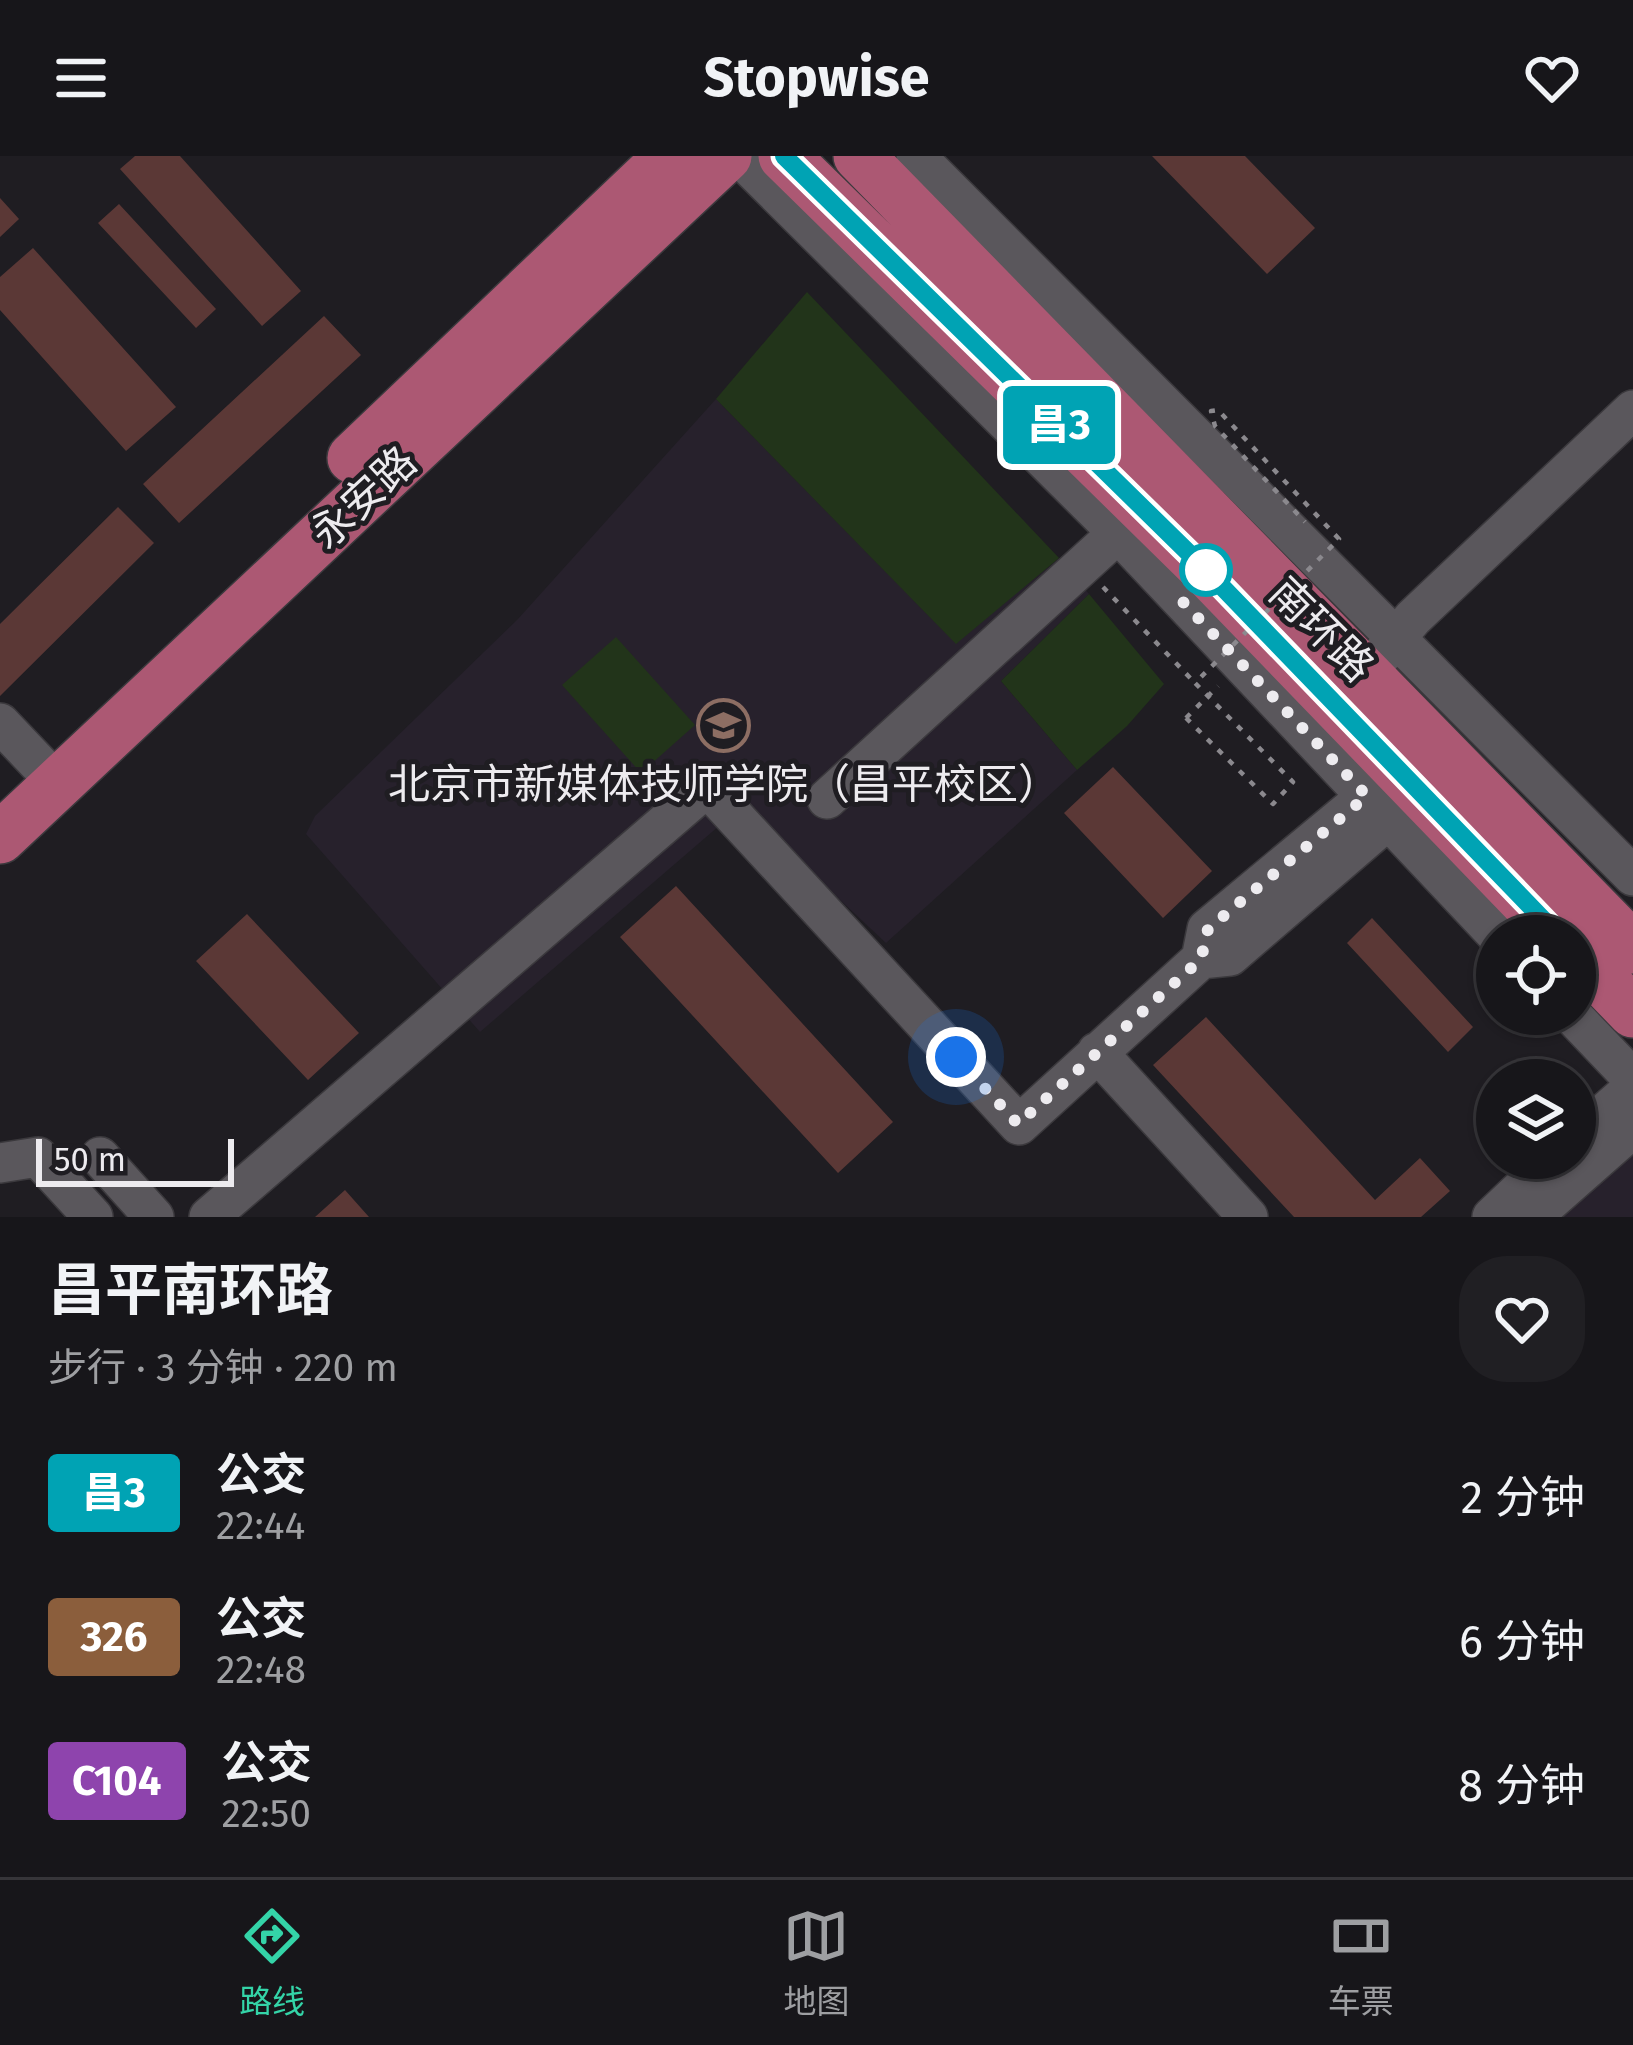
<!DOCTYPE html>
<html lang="zh">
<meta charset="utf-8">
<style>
body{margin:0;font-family:"Fira Sans","Noto Sans SC",sans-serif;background:#201f23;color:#f1f3f6;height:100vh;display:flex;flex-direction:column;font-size:45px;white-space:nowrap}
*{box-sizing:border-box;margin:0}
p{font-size:39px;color:#9e9fa2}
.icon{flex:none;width:66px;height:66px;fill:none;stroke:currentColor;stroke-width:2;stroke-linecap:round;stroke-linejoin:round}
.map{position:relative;height:1061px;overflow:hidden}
.drawer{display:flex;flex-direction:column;background:#17161a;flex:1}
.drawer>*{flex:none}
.badge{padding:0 24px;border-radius:9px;font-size:42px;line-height:78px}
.buttons{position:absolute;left:1476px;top:759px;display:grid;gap:24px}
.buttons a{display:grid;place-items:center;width:120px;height:120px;border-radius:50%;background:#17161a;box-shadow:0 3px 9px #0004,0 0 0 3px #363539;font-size:60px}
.scale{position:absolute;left:36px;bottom:30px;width:198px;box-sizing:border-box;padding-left:12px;border:6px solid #edebef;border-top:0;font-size:33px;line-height:42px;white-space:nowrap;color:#edebef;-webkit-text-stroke:9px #1f1d22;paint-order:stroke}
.you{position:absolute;width:60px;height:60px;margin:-30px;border:9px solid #fff;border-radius:50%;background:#1a73e8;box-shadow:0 0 0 18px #1a73e833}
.map>.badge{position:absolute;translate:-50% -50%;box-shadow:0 0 0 6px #fff}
.round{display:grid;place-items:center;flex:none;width:126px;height:126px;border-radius:48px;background:#201f23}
.head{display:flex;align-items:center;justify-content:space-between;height:204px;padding:0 48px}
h1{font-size:57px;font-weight:700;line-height:90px}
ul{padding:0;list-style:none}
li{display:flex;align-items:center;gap:36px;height:144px;padding:0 48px}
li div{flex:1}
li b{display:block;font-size:45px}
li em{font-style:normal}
li .badge{min-width:132px;font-weight:700;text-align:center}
header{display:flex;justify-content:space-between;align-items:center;height:156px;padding:0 48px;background:#17161a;font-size:54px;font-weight:700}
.tabs{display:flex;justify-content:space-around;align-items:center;height:168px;border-top:3px solid #363539;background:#17161a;font-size:33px;color:#9e9fa2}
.tabs a{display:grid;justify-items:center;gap:6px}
.tabs .on{color:#34d4a8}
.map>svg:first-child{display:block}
.built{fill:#27212c}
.green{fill:#22341a}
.building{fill:#5b3836}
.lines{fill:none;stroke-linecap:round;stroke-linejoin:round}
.minor-casing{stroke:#3b393d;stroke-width:42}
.major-casing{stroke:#3b393d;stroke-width:54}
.path{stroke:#8b898e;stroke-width:4.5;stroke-dasharray:6 9;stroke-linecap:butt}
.minor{stroke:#5a575c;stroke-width:39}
.major{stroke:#ac5873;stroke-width:51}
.path-bridge{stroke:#8b898e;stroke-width:4.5;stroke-dasharray:6 9;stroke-linecap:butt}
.line-casing{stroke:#fff;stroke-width:27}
.line{stroke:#00a3b4;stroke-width:18}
.walk{stroke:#edebef;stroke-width:12;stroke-dasharray:0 21.6}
.stop-dot{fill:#fff;stroke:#00a3b4;stroke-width:6}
.labels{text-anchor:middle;stroke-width:10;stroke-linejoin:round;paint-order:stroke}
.street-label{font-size:42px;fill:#edebef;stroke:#1f1d22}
.poi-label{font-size:42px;fill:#edebef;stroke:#1f1d22}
</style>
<header><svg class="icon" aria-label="menu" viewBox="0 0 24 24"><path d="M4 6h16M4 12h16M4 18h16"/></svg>Stopwise<svg class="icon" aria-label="heart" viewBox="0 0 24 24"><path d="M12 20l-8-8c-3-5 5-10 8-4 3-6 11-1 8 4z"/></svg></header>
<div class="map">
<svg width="1633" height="1061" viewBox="0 0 1633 1061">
<rect width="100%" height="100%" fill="#1f1d22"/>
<!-- built -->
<path class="built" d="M 716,243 L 956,487 L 1059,402 L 1089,438 L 1001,525 L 1077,614 L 886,787 L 741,651 L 480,876 L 306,678 L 315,660 L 518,463 Z
M 1633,998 L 1633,1061 L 1549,1061 L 1606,1000 Z"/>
<!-- green -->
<path class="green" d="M 807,136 L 1059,402 L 956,488 L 716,243 Z
M 1089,438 L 1164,528 L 1127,570 L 1077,614 L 1001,525 Z
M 616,481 L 695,569 L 641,617 L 562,529 Z"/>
<!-- building -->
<path class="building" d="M 135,0 L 180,0 L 301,135 L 262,170 L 120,13 Z
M 1152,0 L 1245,0 L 1315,72 L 1267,118 Z
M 0,42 L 19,63 L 0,81 Z
M 119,48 L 216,153 L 196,172 L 98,67 Z
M 33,92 L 176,251 L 126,295 L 0,154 L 0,121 Z
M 324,160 L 361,199 L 179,367 L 143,328 Z
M 118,351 L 154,387 L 0,540 L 0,468 Z
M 1113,611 L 1212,715 L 1163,762 L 1064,657 Z
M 676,730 L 893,966 L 838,1017 L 620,781 Z
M 247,758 L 359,877 L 308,924 L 196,805 Z
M 1372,762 L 1473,871 L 1448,896 L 1347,787 Z
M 1206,861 L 1375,1044 L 1420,1002 L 1450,1035 L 1421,1061 L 1294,1061 L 1153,909 Z
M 345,1034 L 369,1061 L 315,1061 Z"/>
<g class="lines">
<defs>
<path id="minor" d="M 739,0 L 1118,377 L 1498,780
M 916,0 L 1633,720
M 1379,502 L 1413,462 L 1633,254
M 0,567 L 58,628
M 827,643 L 1118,377
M 1201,803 L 1230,800 L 1388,664
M 1571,858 L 1633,923
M 1097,896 L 1248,1061
M 1575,983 L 1633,932
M 100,1001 L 154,1061
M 0,1007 L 38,1001 L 93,1061
M 209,1061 L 707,631 L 1019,969 L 1201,803 L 1207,773 L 1367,640
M 1492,1061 L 1554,1002
M 1532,1061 L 1633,972"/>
<path id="major" d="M 784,0 L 1204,412 L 1559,780
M 859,0 L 1633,792
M 353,302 L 670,0
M 0,682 L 726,0
M 1575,796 L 1633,856"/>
</defs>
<!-- minor casing -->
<use href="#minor" class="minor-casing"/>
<!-- major casing -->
<use href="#major" class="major-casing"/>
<!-- path -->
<path class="path" d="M 1103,431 L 1195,527
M 1186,562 L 1218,530"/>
<!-- minor -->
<use href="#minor" class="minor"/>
<!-- major -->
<use href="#major" class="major"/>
<!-- path-bridge -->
<path class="path-bridge" d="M 1186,562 L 1273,648 L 1293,626 L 1195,527 L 1339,383 L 1218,254 L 1211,255 L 1215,270 L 1305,366"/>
</g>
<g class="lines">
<defs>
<path id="line" d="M 784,0 L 1204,412 L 1559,780"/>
</defs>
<!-- line casing -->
<use href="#line" class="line-casing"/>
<!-- line -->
<use href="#line" class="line"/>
<!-- walk -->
<path class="walk" d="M 956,901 L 1018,968 L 1201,803 L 1208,773 L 1367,640 L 1183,446 L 1206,414"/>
</g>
<!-- icons -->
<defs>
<symbol id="university-ring" viewBox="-11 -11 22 22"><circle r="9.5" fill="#1f1d22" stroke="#8d6e63" stroke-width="1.5"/><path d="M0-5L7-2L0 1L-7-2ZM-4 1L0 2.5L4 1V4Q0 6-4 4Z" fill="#8d6e63"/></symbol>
</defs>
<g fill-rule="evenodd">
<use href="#university-ring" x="694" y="540" width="59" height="59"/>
</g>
<!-- markers -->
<circle class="stop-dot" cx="1206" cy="414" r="24"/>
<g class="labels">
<!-- street labels -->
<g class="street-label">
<text transform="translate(363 341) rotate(-43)" y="15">永安路</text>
<text transform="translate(1322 473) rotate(45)" y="15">南环路</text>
</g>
<!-- poi labels -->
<g class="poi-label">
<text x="724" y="643">北京市新媒体技师学院（昌平校区）</text>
</g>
</g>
</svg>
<div class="buttons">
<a><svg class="icon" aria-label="locate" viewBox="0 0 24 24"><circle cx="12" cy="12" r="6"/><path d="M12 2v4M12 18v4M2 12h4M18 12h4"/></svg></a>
<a><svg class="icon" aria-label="layers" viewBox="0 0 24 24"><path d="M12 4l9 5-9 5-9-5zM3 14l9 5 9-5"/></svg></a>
</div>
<div class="scale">50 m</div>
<div class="you" style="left:956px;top:901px"></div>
<b class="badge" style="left:1059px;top:269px;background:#00a3b4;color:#fff">昌3</b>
</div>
<section class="drawer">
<div class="head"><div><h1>昌平南环路</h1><p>步行 · 3 分钟 · 220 m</p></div><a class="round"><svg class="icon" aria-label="heart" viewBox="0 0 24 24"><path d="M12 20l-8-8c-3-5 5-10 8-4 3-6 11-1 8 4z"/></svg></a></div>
<ul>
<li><span class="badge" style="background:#00a3b4;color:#fff">昌3</span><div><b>公交</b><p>22:44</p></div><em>2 分钟</em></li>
<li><span class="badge" style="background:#8b5e3c;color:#fff">326</span><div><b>公交</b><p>22:48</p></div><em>6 分钟</em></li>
<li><span class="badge" style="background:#8e44ad;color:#fff">C104</span><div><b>公交</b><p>22:50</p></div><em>8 分钟</em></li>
</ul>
</section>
<nav class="tabs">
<a class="on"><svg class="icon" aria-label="directions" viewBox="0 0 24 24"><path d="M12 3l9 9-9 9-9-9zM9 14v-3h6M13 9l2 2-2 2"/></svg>路线</a>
<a><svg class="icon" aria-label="map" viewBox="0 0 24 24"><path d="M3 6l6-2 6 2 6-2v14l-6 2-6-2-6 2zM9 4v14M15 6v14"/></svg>地图</a>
<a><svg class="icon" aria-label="tickets" viewBox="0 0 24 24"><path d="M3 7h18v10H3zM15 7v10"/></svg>车票</a>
</nav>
